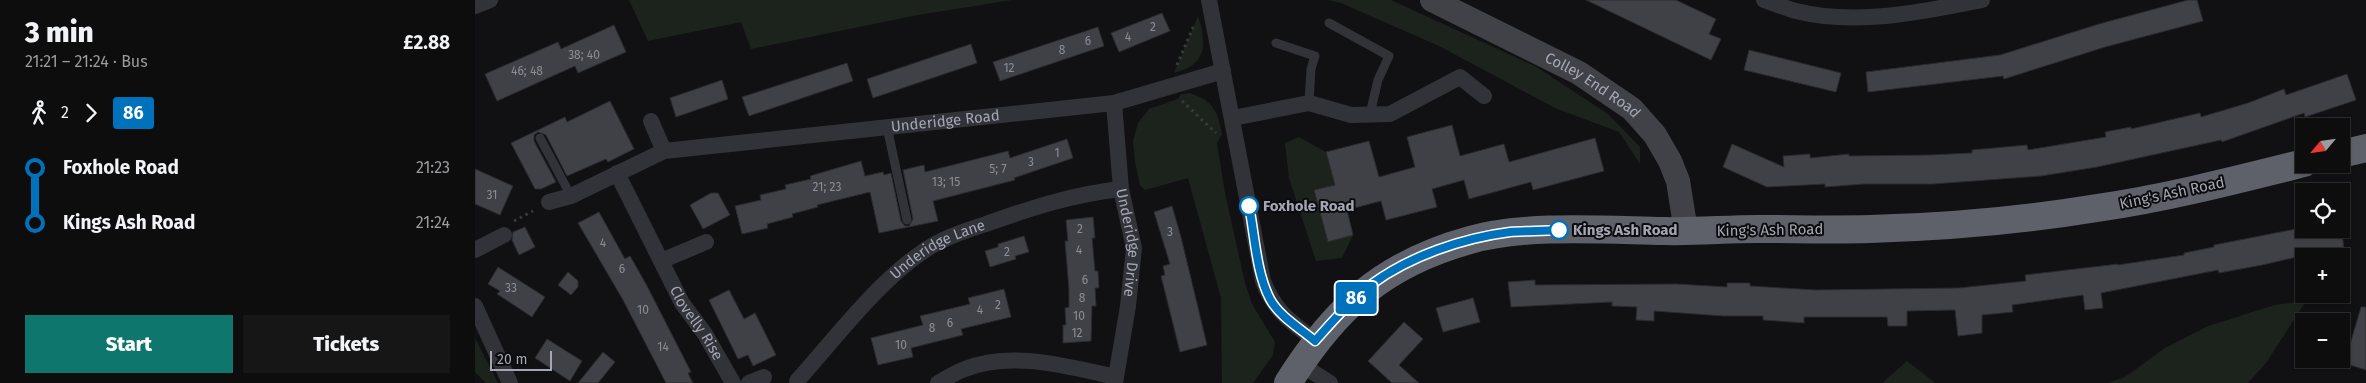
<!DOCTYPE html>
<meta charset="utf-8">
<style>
body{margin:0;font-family:"Fira Sans",sans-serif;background:#161617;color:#f1f3f6;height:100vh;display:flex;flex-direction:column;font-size:19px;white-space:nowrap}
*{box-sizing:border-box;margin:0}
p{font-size:16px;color:#9a9c9e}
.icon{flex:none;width:28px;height:28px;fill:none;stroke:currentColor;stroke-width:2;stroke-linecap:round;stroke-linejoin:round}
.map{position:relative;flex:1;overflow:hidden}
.drawer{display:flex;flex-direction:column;background:#0d0d0e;width:475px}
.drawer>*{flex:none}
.badge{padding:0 10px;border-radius:4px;font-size:18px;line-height:32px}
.needle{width:32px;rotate:241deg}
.tools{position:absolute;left:1820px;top:118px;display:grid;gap:10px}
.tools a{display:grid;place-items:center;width:55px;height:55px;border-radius:0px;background:#0d0d0e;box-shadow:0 1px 4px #0004,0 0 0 1px #2d2d2e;font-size:25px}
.scale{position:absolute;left:15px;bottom:12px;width:62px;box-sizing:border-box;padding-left:5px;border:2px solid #a3a7b4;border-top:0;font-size:14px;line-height:18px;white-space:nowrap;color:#a3a7b4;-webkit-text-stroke:4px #0c0c0e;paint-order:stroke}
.map>.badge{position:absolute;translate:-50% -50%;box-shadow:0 0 0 2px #fff}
.legs{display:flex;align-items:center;gap:8px;height:55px;padding:0 25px;font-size:16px}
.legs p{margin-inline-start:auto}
.headline{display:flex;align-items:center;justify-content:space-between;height:85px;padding:0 25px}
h1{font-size:28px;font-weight:800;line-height:38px}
.primary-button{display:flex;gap:10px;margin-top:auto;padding:10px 25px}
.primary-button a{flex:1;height:58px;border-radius:0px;background:#0f766e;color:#fff;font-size:20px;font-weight:800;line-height:58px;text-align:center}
.primary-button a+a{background:#161617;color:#f1f3f6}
ul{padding:0 25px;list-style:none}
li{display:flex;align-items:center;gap:18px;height:55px;font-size:19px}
li i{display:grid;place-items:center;width:8px;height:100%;margin:0 6px;background:currentColor}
li i::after{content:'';width:12px;height:12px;margin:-6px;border:4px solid;border-radius:50%;background:#0d0d0e}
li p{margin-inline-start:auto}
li:first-child i{background:linear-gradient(#0000 50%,currentColor 0)}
li:last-child i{background:linear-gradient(currentColor 50%,#0000 0)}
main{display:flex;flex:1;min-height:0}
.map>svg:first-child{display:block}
.green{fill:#1c231d}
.building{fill:#404146;stroke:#2b2b2f}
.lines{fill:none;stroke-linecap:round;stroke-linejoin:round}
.path{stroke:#383a3f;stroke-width:3;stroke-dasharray:2.5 4;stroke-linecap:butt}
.lane{stroke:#323338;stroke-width:9}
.street{stroke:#323338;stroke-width:16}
.secondary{stroke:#404248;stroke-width:24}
.highway{stroke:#5e6169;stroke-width:28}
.line-1-casing{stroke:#fff;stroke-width:11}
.line-1{stroke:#0072bc;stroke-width:8}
.stop-1-dot{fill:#fff;stroke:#0072bc;stroke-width:2.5}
.labels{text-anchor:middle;stroke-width:4;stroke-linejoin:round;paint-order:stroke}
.number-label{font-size:12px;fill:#8a8e98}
.street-label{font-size:15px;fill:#a3a7b4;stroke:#0c0c0e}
.stop-label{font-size:15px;font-weight:bold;fill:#a3a7b4;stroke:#0c0c0e;text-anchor:start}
</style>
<main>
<section class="drawer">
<div class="headline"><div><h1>3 min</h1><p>21:21 – 21:24 · Bus</p></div><b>£2.88</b></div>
<div class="legs"><svg class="icon" aria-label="walk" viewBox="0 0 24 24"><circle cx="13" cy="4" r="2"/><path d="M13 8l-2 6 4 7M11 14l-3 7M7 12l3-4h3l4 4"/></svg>2<svg class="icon" aria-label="forward" viewBox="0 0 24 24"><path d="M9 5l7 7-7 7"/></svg><b class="badge" style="background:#0072bc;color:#fff">86</b></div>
<ul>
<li><i style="color:#0072bc"></i><b>Foxhole Road</b><p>21:23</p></li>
<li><i style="color:#0072bc"></i><b>Kings Ash Road</b><p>21:24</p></li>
</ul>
<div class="primary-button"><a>Start</a><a>Tickets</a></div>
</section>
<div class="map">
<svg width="1891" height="383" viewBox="0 0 1891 383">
<rect width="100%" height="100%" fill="#111113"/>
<!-- green -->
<path class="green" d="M 154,0 L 537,0 L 443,15 L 276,49 L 266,22 L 173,41 Z
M 853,0 L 916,0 L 1060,66 L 1133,114 L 1165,147 L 1165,164 L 1144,132 L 1080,108 L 964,46 L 866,3 Z
M 723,16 C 732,43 732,65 699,73 Z
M 715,93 C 739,102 742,110 747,134 L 742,143 L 750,193 L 770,283 L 777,304 L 800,342 L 798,355 L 778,383 L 747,383 L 746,298 L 713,178 L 670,190 L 665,185 L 660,162 L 658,141 L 663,123 L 674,109 L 703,99 L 706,94 Z
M 824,137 L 851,152 L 860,185 L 839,191 L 853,242 L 878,235 L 867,258 L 841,261 L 814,178 L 810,143 Z
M 1831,301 L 1791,363 L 1773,383 L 1632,383 L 1650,377 L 1690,348 L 1733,326 L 1800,305 Z
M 0,338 L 23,383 L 11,383 L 0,372 Z
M 1432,361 L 1459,382 L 1460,383 L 1407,383 Z"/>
<!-- building -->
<path class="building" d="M 1111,0 L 1201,0 L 1241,19 L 1234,34 L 1246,39 L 1236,60 Z
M 1713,0 L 1722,0 L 1728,21 L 1630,47 L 1529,79 L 1528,76 L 1393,92 L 1391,72 L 1525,55 L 1624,24 Z
M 687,13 L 695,31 L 644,52 L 636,33 Z
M 139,25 L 151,52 L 103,73 L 100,66 L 22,101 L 10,74 L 83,42 L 86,49 Z
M 623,27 L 629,46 L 525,81 L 518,62 Z
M 496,44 L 502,63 L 398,98 L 392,79 Z
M 1274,50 L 1366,73 L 1361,92 L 1269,70 Z
M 372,63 L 378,81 L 274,116 L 267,97 Z
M 1872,74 L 1881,100 L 1830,117 L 1829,113 L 1747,142 L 1746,140 L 1622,167 L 1566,176 L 1458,184 L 1389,184 L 1350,187 L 1350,184 L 1292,187 L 1248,167 L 1257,144 L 1309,167 L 1308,156 L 1335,154 L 1335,158 L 1374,154 L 1374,156 L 1455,155 L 1497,153 L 1497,150 L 1552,145 L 1553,150 L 1631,137 L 1630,132 L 1656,127 L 1656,129 L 1725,113 L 1726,117 L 1773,103 L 1809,89 L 1811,95 Z
M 247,80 L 253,99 L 201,117 L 195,98 Z
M 135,101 L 159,149 L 133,162 L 131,159 L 92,176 L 71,135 L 63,132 L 59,135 L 59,141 L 81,182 L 66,189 L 60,189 L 36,143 L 90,117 L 92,122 Z
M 977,125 L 985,156 L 1029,144 L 1034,162 L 1120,138 L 1129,171 L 1058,190 L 1056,182 L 994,199 L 989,180 L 957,189 L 962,207 L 911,220 L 906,201 L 872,210 L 878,235 L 853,242 L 839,190 L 860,185 L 851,152 L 894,141 L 904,177 L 940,167 L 932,137 Z
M 592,139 L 598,158 L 539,178 L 540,180 L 458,201 L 463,221 L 404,233 L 395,192 L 342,205 L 343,207 L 317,214 L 318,217 L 292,224 L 293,228 L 267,234 L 260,206 L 286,200 L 285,195 L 311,189 L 310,185 L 336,179 L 335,176 L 386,161 L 390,176 L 408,172 L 409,175 L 416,173 L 426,221 L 430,226 L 434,226 L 438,219 L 428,170 L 449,165 L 450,172 L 533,151 L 535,158 Z
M 0,169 L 38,186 L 25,215 L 0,204 Z
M 236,193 L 243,193 L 255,215 L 228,229 L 215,205 Z
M 697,206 L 706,237 L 732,345 L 705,352 L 686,276 L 690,275 L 688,266 L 695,264 L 679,212 Z
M 124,212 L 150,259 L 155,256 L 171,284 L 216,372 L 213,373 L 218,383 L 191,383 L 148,300 L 103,223 Z
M 618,217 L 620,238 L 617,238 L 620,271 L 623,271 L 624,288 L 620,288 L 621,306 L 617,306 L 616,341 L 588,343 L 588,325 L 591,325 L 590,308 L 594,307 L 594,290 L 590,241 L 593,241 L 591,220 Z
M 50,227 L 60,247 L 44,255 L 37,240 L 38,232 Z
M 1821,229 L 1867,229 L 1869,253 L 1848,255 L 1848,251 L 1787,265 L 1744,273 L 1743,270 L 1626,293 L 1628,308 L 1610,310 L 1608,295 L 1537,305 L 1538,312 L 1507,315 L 1507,333 L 1483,336 L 1480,310 L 1432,311 L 1432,326 L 1413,326 L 1412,317 L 1329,317 L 1329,323 L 1288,320 L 1288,316 L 1248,316 L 1179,311 L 1179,321 L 1161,320 L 1162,307 L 1137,306 L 1137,302 L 1036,307 L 1033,282 L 1060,280 L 1060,285 L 1202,284 L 1252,287 L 1252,283 L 1275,283 L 1275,286 L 1341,290 L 1484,288 L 1551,281 L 1550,275 L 1643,264 L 1643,265 L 1709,255 L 1709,253 L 1739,247 L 1739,245 Z
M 549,236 L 554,252 L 540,256 L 541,259 L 515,267 L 510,251 L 523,247 L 523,244 Z
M 23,267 L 70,297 L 57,317 L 22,294 L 25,291 L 13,284 Z
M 93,272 L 103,281 L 103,287 L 96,295 L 83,285 Z
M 529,289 L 536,317 L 486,329 L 488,335 L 436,348 L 438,357 L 403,365 L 396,338 L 448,325 L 445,316 L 495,304 L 493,298 Z
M 254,290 L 269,319 L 280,313 L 301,355 L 278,366 L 273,355 L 263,359 L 234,300 Z
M 998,298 L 1005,322 L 968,332 L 961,308 Z
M 1886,307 L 1891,307 L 1891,370 L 1862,361 L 1863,359 L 1866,359 L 1866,346 L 1874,348 Z
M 929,322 L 948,339 L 924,365 L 944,383 L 917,383 L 893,361 Z
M 72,339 L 107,361 L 95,381 L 60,358 Z
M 128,352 L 140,362 L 123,383 L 103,383 Z"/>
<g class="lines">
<!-- path -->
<path class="path" d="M 702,65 L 719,25
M 707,101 L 741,133
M 39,221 L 58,211"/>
<!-- lane -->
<path class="lane" d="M 854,23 L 914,56 L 903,80 L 895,114
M 801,43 L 840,56 L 836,69 L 834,103
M 412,127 L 432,220
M 65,138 L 96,196"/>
<!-- street -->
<g class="street">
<path d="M 734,0 L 788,281 C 800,312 815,321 841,341"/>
<path d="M 1289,0 C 1300,4 1310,8 1321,11 C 1381,26 1448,12 1507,0"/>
<path d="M 0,6 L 15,0"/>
<path id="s1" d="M 639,103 L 646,189 L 659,248 L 653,306 L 640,383"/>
<path d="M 758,118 L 834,103 L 876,115 L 915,114 L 985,77 L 1009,96"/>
<path d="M 176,121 L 189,151"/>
<path id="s2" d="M 142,173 L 207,303 L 230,334 L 258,383"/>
<path id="s3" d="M 74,202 L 96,196 L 189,151 L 639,103 L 748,71"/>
<path d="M 0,250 L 29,235"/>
<path d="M 186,261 L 231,242"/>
<path d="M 0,306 L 35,383"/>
<path d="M 825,364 L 855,383"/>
<path id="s4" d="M 322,381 C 358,341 402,283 446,253 C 465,239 489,231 511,224 C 556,208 599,194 646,189"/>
<path d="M 274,383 L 289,377"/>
<path d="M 463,383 C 472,378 481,372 490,369 C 537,350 594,367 641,377"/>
</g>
<!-- secondary -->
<path class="secondary" id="s5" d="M 957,0 L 1104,73 L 1157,109 L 1180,135 L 1195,161 L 1203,181 L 1211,231"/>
<!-- highway -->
<path class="highway" d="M 1866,154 L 1891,148
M 813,383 C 860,308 908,264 995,240 C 1051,224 1131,230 1189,231 C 1220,232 1251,229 1282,229 C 1319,229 1358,230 1395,229 C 1469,227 1549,220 1622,208 C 1691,198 1761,180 1829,163"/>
</g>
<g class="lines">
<defs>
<path id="line-1" d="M 774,206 C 780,236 781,272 795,299 C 804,316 826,329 840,341 C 858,321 875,301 897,284 C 935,256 988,238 1035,232 C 1051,231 1068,231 1084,230"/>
</defs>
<!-- line-1 casing -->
<use href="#line-1" class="line-1-casing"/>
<!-- line-1 -->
<use href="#line-1" class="line-1"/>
</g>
<!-- markers -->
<g class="stop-1-dot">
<circle cx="774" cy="206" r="9"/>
<circle cx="1084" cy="230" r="9"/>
</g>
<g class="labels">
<!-- number labels -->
<g class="number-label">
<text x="678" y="31">2</text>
<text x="653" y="41">4</text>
<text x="613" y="45">6</text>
<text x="587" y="54">8</text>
<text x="109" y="59">38; 40</text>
<text x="534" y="72">12</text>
<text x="52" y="75">46; 48</text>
<text x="582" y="157">1</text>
<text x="556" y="166">3</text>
<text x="523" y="173">5; 7</text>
<text x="471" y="186">13; 15</text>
<text x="352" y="191">21; 23</text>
<text x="17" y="199">31</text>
<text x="605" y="233">2</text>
<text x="695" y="236">3</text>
<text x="128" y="247">4</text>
<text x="604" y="254">4</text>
<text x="532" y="256">2</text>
<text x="147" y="273">6</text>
<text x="610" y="284">6</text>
<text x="36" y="292">33</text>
<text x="607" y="302">8</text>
<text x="523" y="309">2</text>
<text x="168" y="314">10</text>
<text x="505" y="314">4</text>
<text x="604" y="320">10</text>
<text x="475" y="327">6</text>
<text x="457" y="332">8</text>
<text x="602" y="337">12</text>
<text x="426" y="349">10</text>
<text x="188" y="351">14</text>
</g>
<!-- street labels -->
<g class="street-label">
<text dy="5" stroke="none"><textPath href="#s5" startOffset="182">Colley End Road</textPath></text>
<text dy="5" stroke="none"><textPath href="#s3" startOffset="409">Underidge Road</textPath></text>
<text transform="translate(1697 193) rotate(-12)" y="5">King's Ash Road</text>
<text transform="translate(1295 230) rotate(-1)" y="5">King's Ash Road</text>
<text dy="5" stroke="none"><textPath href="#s1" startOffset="141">Underidge Drive</textPath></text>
<text dy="5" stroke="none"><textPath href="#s4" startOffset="195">Underidge Lane</textPath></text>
<text dy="5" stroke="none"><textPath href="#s2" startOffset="170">Clovelly Rise</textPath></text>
</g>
<!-- stop labels -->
<g class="stop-label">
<text x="788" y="211">Foxhole Road</text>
<text x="1098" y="235">Kings Ash Road</text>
</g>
</g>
</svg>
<div class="tools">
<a><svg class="needle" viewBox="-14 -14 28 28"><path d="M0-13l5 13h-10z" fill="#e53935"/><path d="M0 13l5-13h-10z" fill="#9a9c9e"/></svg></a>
<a><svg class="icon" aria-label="locate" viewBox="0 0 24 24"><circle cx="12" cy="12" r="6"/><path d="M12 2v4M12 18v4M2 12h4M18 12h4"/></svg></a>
<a>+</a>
<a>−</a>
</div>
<div class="scale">20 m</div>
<b class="badge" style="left:881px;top:298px;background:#0072bc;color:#fff">86</b>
</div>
</main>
